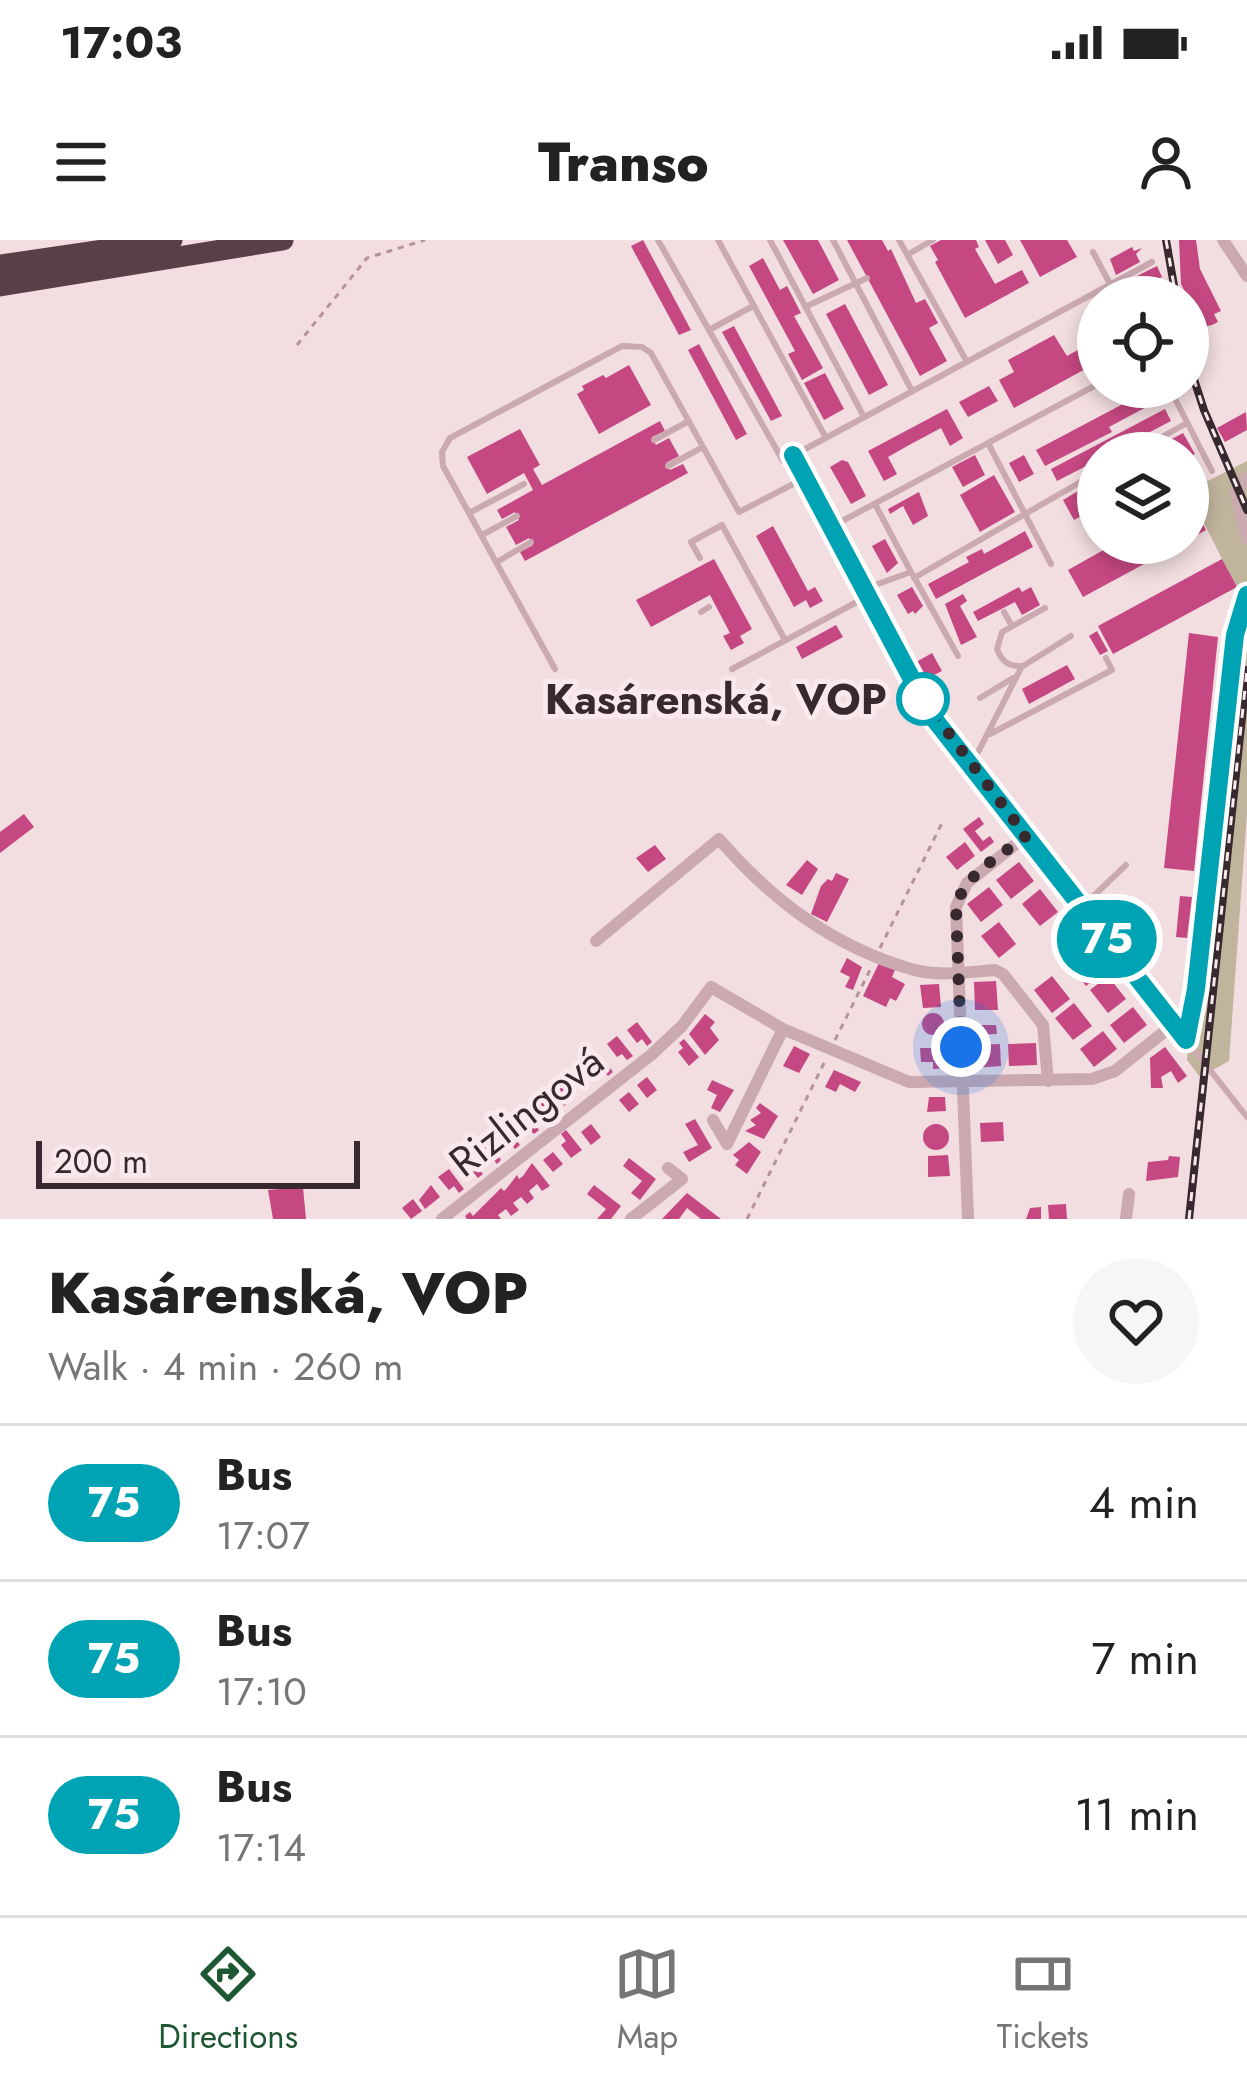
<!DOCTYPE html>
<meta charset="utf-8">
<style>
body{margin:0;font-family:Jost,sans-serif;background:#f6f6f6;color:#222;height:100vh;display:flex;flex-direction:column;font-size:45px;white-space:nowrap}
*{box-sizing:border-box;margin:0}
p{font-size:39px;color:#767676}
.icon{flex:none;width:66px;height:66px;fill:none;stroke:currentColor;stroke-width:2;stroke-linecap:round;stroke-linejoin:round}
.map{position:relative;height:979px;overflow:hidden}
.side{display:flex;flex-direction:column;background:#fff;flex:1}
.side>*{flex:none}
.badge{padding:0 24px;border-radius:39px;font-size:42px;line-height:78px}
.tools{position:absolute;left:1077px;top:36px;display:grid;gap:24px}
.tools a{display:grid;place-items:center;width:132px;height:132px;border-radius:50%;background:#fff;box-shadow:0 6px 18px #0003;font-size:60px}
.scale{position:absolute;left:36px;bottom:30px;width:324px;box-sizing:border-box;padding-left:12px;border:6px solid #37292e;border-top:0;font-size:33px;line-height:42px;white-space:nowrap;color:#37292e;-webkit-text-stroke:9px #fae9ec;paint-order:stroke}
.you{position:absolute;width:60px;height:60px;margin:-30px;border:9px solid #fff;border-radius:50%;background:#1a73e8;box-shadow:0 0 0 18px #1a73e833}
.map>.badge{position:absolute;translate:-50% -50%;box-shadow:0 0 0 6px #fff}
.round{display:grid;place-items:center;flex:none;width:126px;height:126px;border-radius:63px;background:#f6f6f6}
.overview{display:flex;align-items:center;justify-content:space-between;height:204px;padding:0 48px}
h1{font-size:57px;font-weight:800;line-height:90px}
ul{padding:0;list-style:none}
li{display:flex;align-items:center;gap:36px;height:156px;padding:0 48px;border-top:3px solid #e0e0e0}
li div{flex:1}
li b{display:block;font-size:45px}
li em{font-style:normal}
li .badge{min-width:132px;font-weight:700;text-align:center}
.status{display:flex;justify-content:space-between;align-items:center;height:84px;padding:0 60px;background:#fff;direction:ltr}
.status svg{height:33px;fill:currentColor}
header{display:flex;justify-content:space-between;align-items:center;height:156px;padding:0 48px;background:#fff;font-size:54px;font-weight:800}
.tabs{display:flex;justify-content:space-around;align-items:center;height:168px;border-top:3px solid #e0e0e0;background:#fff;font-size:33px;color:#767676}
.tabs a{display:grid;justify-items:center;gap:6px}
.tabs .selected{color:#1e5833}
.map>svg:first-child{display:block}
.green{fill:#c1b49d}
.building{fill:#c54882}
.lines{fill:none;stroke-linecap:round;stroke-linejoin:round}
.path{stroke:#b6939c;stroke-width:3;stroke-dasharray:6 6;stroke-linecap:butt}
.lane{stroke:#caa9b1;stroke-width:6}
.street{stroke:#caa9b1;stroke-width:12}
.highway{stroke:#584049;stroke-width:21}
.rail-casing{stroke:#37292e;stroke-width:8}
.rail{stroke:#fae9ec;stroke-width:3;stroke-dasharray:9;stroke-linecap:butt}
.line-casing{stroke:#fff;stroke-width:27}
.line{stroke:#00a3b4;stroke-width:18}
.walk{stroke:#37292e;stroke-width:12;stroke-dasharray:0 21.6}
.stop-dot{fill:#fff;stroke:#00a3b4;stroke-width:6}
.labels{text-anchor:middle;stroke-width:10;stroke-linejoin:round;paint-order:stroke}
.stop-label{font-size:42px;font-weight:bold;fill:#37292e;stroke:#fae9ec;text-anchor:end}
.street-label{font-size:42px;fill:#37292e;stroke:#fae9ec}
</style>
<div class="status"><b>17:03</b><svg viewBox="0 0 49 12"><path d="M0 12V9h3v3zM5 12V6h3v6zM10 12V3h3v9zM15 12V0h3v12zM26 1h20v11H26zM47 4h2v5h-2z"/></svg></div>
<header><svg class="icon" aria-label="menu" viewBox="0 0 24 24"><path d="M4 6h16M4 12h16M4 18h16"/></svg>Transo<svg class="icon" aria-label="person" viewBox="0 0 24 24"><circle cx="12" cy="8" r="4"/><path d="M4 21q1-7 8-7t8 7"/></svg></header>
<div class="map">
<svg width="1247" height="979" viewBox="0 0 1247 979">
<rect width="100%" height="100%" fill="#f2dde0"/>
<!-- green -->
<path class="green" d="M 1247,221 L 1247,573 L 1229,821 L 1200,837 L 1187,820 L 1192,735 L 1236,347 L 1188,251 Z"/>
<!-- building -->
<path class="building" d="M 643,0 L 691,90 L 679,95 L 631,6 Z
M 783,0 L 818,0 L 839,40 L 813,54 Z
M 847,0 L 882,0 L 888,11 L 891,9 L 916,63 L 925,59 L 938,83 L 929,88 L 947,121 L 920,136 Z
M 941,0 L 976,0 L 979,7 L 975,9 L 995,44 L 1022,30 L 1029,43 L 965,78 L 935,22 L 938,20 L 930,6 Z
M 985,0 L 1005,0 L 1013,15 L 998,24 Z
M 1020,0 L 1067,0 L 1077,17 L 1040,37 Z
M 1179,0 L 1196,0 L 1200,29 L 1221,71 L 1214,74 L 1218,82 L 1212,85 L 1203,87 L 1181,44 Z
M 1132,7 L 1134,11 L 1142,8 L 1136,14 L 1140,22 L 1116,35 L 1110,19 Z
M 763,18 L 780,50 L 787,46 L 801,73 L 794,76 L 823,128 L 802,140 L 788,114 L 795,111 L 749,26 Z
M 1157,26 L 1162,37 L 1149,43 L 1153,51 L 1140,57 L 1124,57 L 1119,45 Z
M 845,64 L 888,145 L 869,155 L 826,74 Z
M 734,86 L 782,176 L 771,181 L 722,92 Z
M 1054,95 L 1067,116 L 1085,106 L 1083,102 L 1098,99 L 1098,122 L 1014,168 L 999,140 L 1014,132 L 1008,120 Z
M 699,104 L 747,194 L 736,200 L 688,110 Z
M 629,125 L 651,165 L 599,194 L 577,154 L 584,150 L 582,146 L 603,135 L 606,138 Z
M 825,133 L 844,169 L 824,180 L 804,143 Z
M 989,146 L 998,161 L 968,177 L 959,162 Z
M 1155,147 L 1160,147 L 1165,157 L 1109,187 L 1112,192 L 1045,226 L 1036,210 Z
M 947,169 L 963,198 L 950,206 L 941,188 L 911,204 L 888,217 L 897,234 L 884,241 L 868,211 Z
M 1165,169 L 1171,181 L 1110,213 L 1098,213 L 1098,220 L 1057,241 L 1051,229 Z
M 1246,172 L 1247,190 L 1225,202 L 1217,188 Z
M 660,181 L 665,191 L 652,197 L 656,205 L 669,198 L 679,216 L 666,223 L 670,230 L 683,224 L 688,233 L 525,321 L 520,312 L 533,305 L 529,298 L 516,305 L 506,287 L 519,280 L 515,272 L 502,279 L 497,270 L 533,250 L 524,233 L 487,254 L 467,217 L 520,189 L 540,225 L 533,229 L 542,245 Z
M 1183,193 L 1195,214 L 1188,218 L 1188,213 L 1146,213 Z
M 975,215 L 985,235 L 963,247 L 952,227 Z
M 1024,215 L 1034,234 L 1019,242 L 1009,223 Z
M 842,220 L 848,222 L 866,256 L 851,264 L 830,227 Z
M 994,235 L 1015,272 L 980,292 L 960,255 Z
M 1098,239 L 1098,267 L 1074,280 L 1063,260 Z
M 919,252 L 928,276 L 913,285 L 903,266 L 890,274 L 888,269 Z
M 1191,262 L 1206,290 L 1188,300 L 1188,264 Z
M 773,286 L 808,351 L 815,347 L 823,361 L 810,368 L 806,360 L 794,367 L 756,296 Z
M 1025,291 L 1033,307 L 936,359 L 928,344 L 969,322 L 966,317 L 982,309 L 984,314 Z
M 885,299 L 898,323 L 887,333 L 872,306 Z
M 1116,303 L 1183,303 L 1083,357 L 1068,330 Z
M 714,319 L 752,389 L 740,396 L 744,403 L 731,410 L 723,396 L 730,393 L 710,355 L 651,387 L 636,360 Z
M 1222,319 L 1237,347 L 1113,414 L 1098,386 Z
M 912,347 L 923,366 L 915,374 L 913,371 L 908,374 L 897,355 Z
M 1019,347 L 1022,352 L 1031,347 L 1040,365 L 1022,375 L 1015,362 L 978,381 L 973,372 Z
M 963,354 L 967,361 L 960,366 L 977,397 L 961,405 L 945,364 Z
M 836,385 L 843,397 L 802,419 L 796,407 Z
M 1097,391 L 1108,411 L 1100,415 L 1089,396 Z
M 1189,393 L 1218,397 L 1194,631 L 1164,628 Z
M 932,413 L 942,431 L 920,442 L 911,425 Z
M 1067,425 L 1075,439 L 1029,464 L 1022,449 Z
M 24,574 L 34,587 L 0,613 L 0,592 Z
M 979,577 L 984,584 L 975,591 L 983,601 L 990,596 L 994,602 L 981,612 L 963,589 Z
M 965,602 L 975,616 L 957,630 L 946,617 Z
M 655,605 L 666,619 L 648,632 L 636,618 Z
M 807,620 L 818,629 L 802,655 L 786,645 Z
M 1019,622 L 1034,641 L 1011,659 L 996,640 Z
M 836,633 L 849,639 L 827,682 L 811,674 L 821,646 L 828,639 L 832,641 Z
M 989,647 L 1003,665 L 981,682 L 967,664 Z
M 1040,649 L 1058,672 L 1040,686 L 1022,664 Z
M 1180,656 L 1192,657 L 1187,698 L 1176,697 Z
M 999,682 L 1016,704 L 999,718 L 981,696 Z
M 1087,709 L 1105,732 L 1086,746 L 1068,723 Z
M 847,718 L 862,727 L 853,750 L 845,747 L 850,737 L 840,732 Z
M 879,723 L 895,730 L 892,737 L 905,744 L 896,761 L 890,758 L 886,767 L 863,756 Z
M 1052,736 L 1070,759 L 1052,773 L 1034,750 Z
M 1108,736 L 1126,759 L 1108,773 L 1090,750 Z
M 996,741 L 998,770 L 975,770 L 974,742 Z
M 939,744 L 941,767 L 923,768 L 920,745 Z
M 1074,763 L 1092,786 L 1073,800 L 1055,778 Z
M 1133,767 L 1147,785 L 1124,803 L 1110,785 Z
M922 784a11 11 0 1 1 22 0a11 11 0 1 1-22 0Z
M 705,774 L 715,782 L 710,788 L 719,800 L 705,815 L 689,794 Z
M 637,782 L 652,802 L 647,806 L 642,799 L 637,803 L 627,790 Z
M 970,785 L 996,785 L 997,794 L 971,795 Z
M 1103,791 L 1117,809 L 1094,827 L 1080,809 Z
M 617,796 L 633,816 L 627,820 L 622,814 L 617,817 L 607,804 Z
M 684,799 L 699,817 L 689,826 L 678,812 L 683,808 L 679,803 Z
M 1036,803 L 1037,825 L 1009,826 L 1008,804 Z
M 1000,804 L 1001,826 L 973,828 L 972,805 Z
M 794,806 L 810,814 L 799,833 L 783,826 Z
M 1165,807 L 1187,836 L 1178,843 L 1171,831 L 1161,837 L 1163,848 L 1151,848 L 1150,818 Z
M 920,808 L 943,808 L 948,828 L 933,829 L 933,822 L 921,822 Z
M 598,812 L 613,832 L 608,836 L 602,829 L 598,833 L 588,820 Z
M 834,830 L 861,842 L 855,852 L 840,844 L 836,852 L 825,847 Z
M 647,837 L 657,850 L 647,858 L 637,845 Z
M 559,838 L 569,851 L 564,855 L 569,862 L 564,866 L 558,860 L 553,864 L 545,853 Z
M 712,840 L 734,850 L 720,872 L 711,868 L 717,855 L 707,850 Z
M 629,852 L 639,864 L 629,872 L 619,860 Z
M 542,855 L 557,876 L 552,880 L 547,873 L 542,877 L 531,864 Z
M 929,857 L 945,857 L 946,871 L 927,872 Z
M 760,863 L 778,876 L 764,899 L 745,891 L 756,885 L 750,880 L 761,873 L 756,868 Z
M 524,870 L 539,890 L 534,894 L 528,888 L 523,892 L 513,878 Z
M 695,879 L 712,908 L 689,922 L 683,912 L 698,905 L 685,884 Z
M 1003,882 L 1004,901 L 981,902 L 980,883 Z
M 591,884 L 601,897 L 591,905 L 581,892 Z
M923 897a13 13 0 1 1 26 0a13 13 0 1 1-26 0Z
M 505,885 L 520,905 L 515,909 L 510,902 L 505,906 L 494,893 Z
M 566,890 L 582,910 L 571,918 L 561,905 L 566,901 L 561,894 Z
M 486,899 L 501,920 L 497,924 L 491,917 L 486,921 L 476,908 Z
M 749,902 L 761,912 L 747,934 L 735,925 L 739,920 L 733,915 Z
M 553,912 L 563,924 L 553,932 L 543,920 Z
M 468,914 L 483,934 L 478,938 L 473,932 L 467,936 L 457,922 Z
M 948,915 L 950,936 L 928,937 L 928,916 Z
M 1169,916 L 1180,917 L 1178,937 L 1146,941 L 1148,922 L 1168,920 Z
M 629,918 L 656,939 L 640,960 L 631,953 L 642,941 L 623,926 Z
M 532,923 L 550,946 L 542,951 L 537,944 L 529,951 L 534,958 L 527,964 L 521,957 L 513,963 L 519,970 L 511,976 L 506,969 L 498,975 L 501,979 L 467,979 L 465,976 L 470,972 L 473,976 L 501,948 L 504,951 L 507,948 L 517,935 L 519,939 L 523,936 Z
M 449,929 L 464,949 L 459,953 L 454,946 L 449,950 L 438,937 Z
M 431,945 L 440,957 L 425,969 L 419,960 Z
M 594,945 L 621,966 L 611,979 L 597,979 L 606,969 L 587,954 Z
M 303,947 L 306,979 L 273,979 L 268,950 Z
M 687,953 L 721,979 L 701,979 L 687,968 L 679,979 L 662,979 Z
M 413,959 L 422,971 L 411,979 L 402,968 Z
M 1066,964 L 1067,979 L 1049,979 L 1048,965 Z
M 1041,967 L 1041,979 L 1026,979 L 1030,968 Z"/>
<g class="lines">
<!-- path -->
<path class="path" d="M 297,105 L 367,18 L 425,0
M 880,708 L 943,581
M 835,800 L 871,728
M 747,979 L 826,819"/>
<!-- lane -->
<path class="lane" d="M 658,0 L 783,221 L 1152,22
M 718,0 L 826,198
M 770,0 L 864,177
M 833,0 L 912,151
M 899,0 L 967,122
M 1093,12 L 1117,57
M 907,15 L 933,0
M 805,67 L 867,38
M 709,90 L 753,66
M 1169,147 L 1212,231
M 654,200 L 689,181
M 988,203 L 1051,324
M 1133,213 L 1187,183
M 793,215 L 931,475 L 1247,877
M 668,226 L 703,207
M 469,273 L 524,244
M 831,287 L 1098,144
M 482,295 L 517,276
M 700,318 L 691,302 L 722,285 L 785,400
M 497,322 L 531,302
M 913,335 L 958,416
M 914,338 L 1098,232
M 864,349 L 911,332 L 875,264
M 1045,368 L 1002,392 L 997,409 C 1002,422 1009,427 1023,426 L 1071,396
M 701,372 L 709,367
M 1004,372 L 1012,386
M 555,429 L 443,226 L 442,212 L 450,198 L 622,106 L 642,107 L 651,113 L 739,272 L 805,238
M 732,429 L 868,356
M 980,458 L 1013,438
M 990,494 L 1112,430 L 1106,418
M 971,526 L 1021,428
M 1082,667 L 1126,625"/>
<!-- street -->
<path class="street" d="M 1223,0 L 1247,36
M 1247,238 L 1236,252 L 1247,299
M 596,701 L 719,599 C 772,660 832,706 911,729 C 936,737 969,732 995,730 L 1003,734 L 1043,785 L 1048,841
M 1186,800 L 1196,749 L 1235,395 L 1247,355
M 713,880 L 727,904 L 783,789
M 442,979 L 651,815 L 682,786 L 711,747 L 783,789 L 909,842 L 1092,839 L 1115,831 L 1174,784
M 631,979 L 682,939 L 668,928
M 968,979 L 956,667 L 967,643 L 1026,596
M 1126,979 L 1129,954"/>
<!-- highway -->
<path class="highway" d="M 0,25 L 172,0
M 0,46 L 283,0"/>
<defs>
<path id="rail" d="M 1166,0 L 1176,57
M 1188,121 L 1204,170 L 1247,270
M 1189,979 L 1247,430"/>
</defs>
<!-- rail casing -->
<use href="#rail" class="rail-casing"/>
<!-- rail -->
<use href="#rail" class="rail"/>
</g>
<g class="lines">
<defs>
<path id="line" d="M 793,215 L 931,475 L 1186,800 L 1196,749 L 1235,395 L 1247,355"/>
</defs>
<!-- line casing -->
<use href="#line" class="line-casing"/>
<!-- line -->
<use href="#line" class="line"/>
<!-- walk -->
<path class="walk" d="M 923,459 L 1026,596 C 1001,616 964,634 956,667 L 961,807"/>
</g>
<!-- markers -->
<circle class="stop-dot" cx="923" cy="459" r="24"/>
<g class="labels">
<!-- stop labels -->
<g class="stop-label">
<text x="887" y="474">Kasárenská, VOP</text>
</g>
<!-- street labels -->
<g class="street-label">
<text transform="translate(526 871) rotate(-38)" y="15">Rizlingová</text>
</g>
</g>
</svg>
<div class="tools">
<a><svg class="icon" aria-label="locate" viewBox="0 0 24 24"><circle cx="12" cy="12" r="6"/><path d="M12 2v4M12 18v4M2 12h4M18 12h4"/></svg></a>
<a><svg class="icon" aria-label="layers" viewBox="0 0 24 24"><path d="M12 4l9 5-9 5-9-5zM3 14l9 5 9-5"/></svg></a>
</div>
<div class="scale">200 m</div>
<div class="you" style="left:961px;top:807px"></div>
<b class="badge" style="left:1107px;top:699px;background:#00a3b4;color:#fff">75</b>
</div>
<section class="side">
<div class="overview"><div><h1>Kasárenská, VOP</h1><p>Walk · 4 min · 260 m</p></div><a class="round"><svg class="icon" aria-label="heart" viewBox="0 0 24 24"><path d="M12 20l-8-8c-3-5 5-10 8-4 3-6 11-1 8 4z"/></svg></a></div>
<ul>
<li><span class="badge" style="background:#00a3b4;color:#fff">75</span><div><b>Bus</b><p>17:07</p></div><em>4 min</em></li>
<li><span class="badge" style="background:#00a3b4;color:#fff">75</span><div><b>Bus</b><p>17:10</p></div><em>7 min</em></li>
<li><span class="badge" style="background:#00a3b4;color:#fff">75</span><div><b>Bus</b><p>17:14</p></div><em>11 min</em></li>
</ul>
</section>
<nav class="tabs">
<a class="selected"><svg class="icon" aria-label="directions" viewBox="0 0 24 24"><path d="M12 3l9 9-9 9-9-9zM9 14v-3h6M13 9l2 2-2 2"/></svg>Directions</a>
<a><svg class="icon" aria-label="map" viewBox="0 0 24 24"><path d="M3 6l6-2 6 2 6-2v14l-6 2-6-2-6 2zM9 4v14M15 6v14"/></svg>Map</a>
<a><svg class="icon" aria-label="tickets" viewBox="0 0 24 24"><path d="M3 7h18v10H3zM15 7v10"/></svg>Tickets</a>
</nav>
